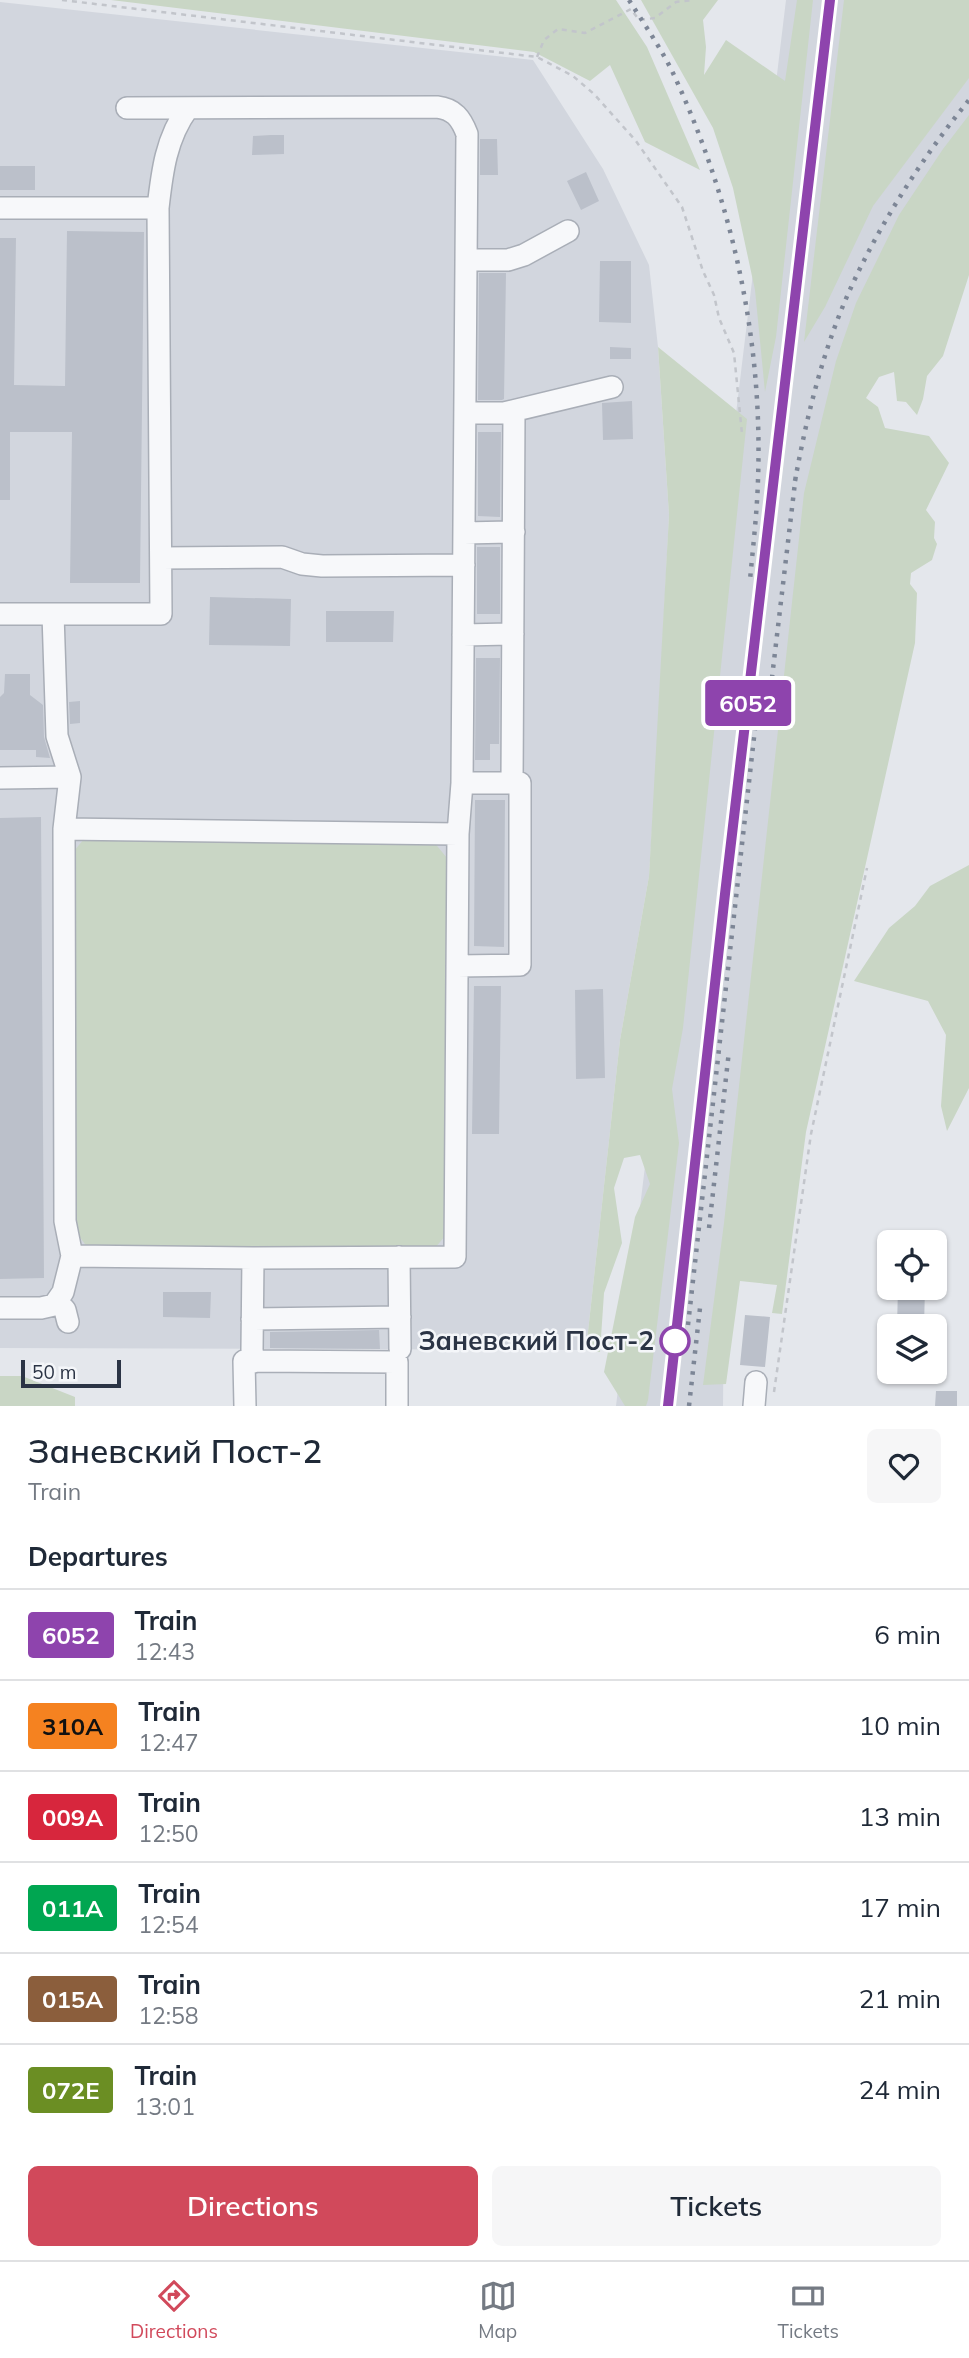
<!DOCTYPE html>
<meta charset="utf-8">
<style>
body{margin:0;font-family:Mulish,sans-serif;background:#f6f6f7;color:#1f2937;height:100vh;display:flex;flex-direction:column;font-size:26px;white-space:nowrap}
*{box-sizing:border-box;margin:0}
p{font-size:23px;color:#747a83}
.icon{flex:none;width:38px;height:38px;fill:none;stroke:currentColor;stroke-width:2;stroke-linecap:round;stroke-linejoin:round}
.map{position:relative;height:1406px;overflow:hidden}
.drawer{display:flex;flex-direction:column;background:#fff;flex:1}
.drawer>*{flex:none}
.badge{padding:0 14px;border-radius:5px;font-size:24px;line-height:46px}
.fabs{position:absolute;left:877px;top:1230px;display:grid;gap:14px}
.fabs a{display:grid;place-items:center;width:70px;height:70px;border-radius:10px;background:#fff;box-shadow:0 2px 5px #0004;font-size:35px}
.scale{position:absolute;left:21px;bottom:18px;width:100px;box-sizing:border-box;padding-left:7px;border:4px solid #2b3445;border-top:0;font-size:19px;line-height:24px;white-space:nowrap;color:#2b3445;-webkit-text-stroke:5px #f4f6f9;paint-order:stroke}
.map>.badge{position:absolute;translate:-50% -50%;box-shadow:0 0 0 4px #fff}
h2{padding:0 28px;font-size:26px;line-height:63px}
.round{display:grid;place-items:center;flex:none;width:74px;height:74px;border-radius:10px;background:#f6f6f7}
.head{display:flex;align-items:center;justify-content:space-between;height:119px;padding:0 28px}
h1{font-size:33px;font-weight:600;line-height:52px}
.action{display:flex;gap:14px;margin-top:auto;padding:14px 28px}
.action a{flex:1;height:80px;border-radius:10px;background:#d1495b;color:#fff;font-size:28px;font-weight:600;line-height:80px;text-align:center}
.action a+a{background:#f6f6f7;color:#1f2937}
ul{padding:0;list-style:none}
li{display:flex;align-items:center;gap:21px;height:91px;padding:0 28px;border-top:2px solid #e0e1e3}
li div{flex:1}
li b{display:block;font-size:26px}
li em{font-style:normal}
li .badge{min-width:77px;font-weight:700;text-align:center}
.menu{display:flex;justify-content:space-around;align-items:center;height:98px;border-top:2px solid #e0e1e3;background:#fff;font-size:19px;color:#747a83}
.menu a{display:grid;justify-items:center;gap:4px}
.menu .on{color:#d1495b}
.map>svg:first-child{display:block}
.built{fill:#d2d6de}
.green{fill:#c9d6c5}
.building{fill:#bbc0ca}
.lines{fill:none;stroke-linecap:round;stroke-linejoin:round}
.minor-casing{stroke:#a9aeb7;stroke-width:24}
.path{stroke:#c2c5cb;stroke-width:2.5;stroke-dasharray:5 5;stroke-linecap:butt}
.minor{stroke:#f7f8fa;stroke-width:21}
.rail{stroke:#7d8696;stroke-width:4.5;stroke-dasharray:3.5 7;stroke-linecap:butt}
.line-casing{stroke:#fff;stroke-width:16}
.line{stroke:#8e44ad;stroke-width:10}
.stop-dot{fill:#fff;stroke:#8e44ad;stroke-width:3.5}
.labels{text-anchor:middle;stroke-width:5;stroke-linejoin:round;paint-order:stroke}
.stop-label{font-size:26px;font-weight:bold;fill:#2b3445;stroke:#f4f6f9;text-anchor:end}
</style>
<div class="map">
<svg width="969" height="1406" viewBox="0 0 969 1406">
<rect width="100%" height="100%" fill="#e4e7ec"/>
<!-- built -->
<path class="built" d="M 786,0 L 969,0 L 969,135 L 843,361 L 724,1299 L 723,1406 L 616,1406 Z
M 0,2 L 533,60 L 603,169 L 649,265 L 658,347 L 669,515 L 657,753 L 649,876 L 620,1040 L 586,1350 L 0,1348 Z"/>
<!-- green -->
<path class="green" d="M 111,0 L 616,0 L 647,47 L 700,170 L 645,142 L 610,65 L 590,81 L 534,52 Z
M 641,0 L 718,0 L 703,20 L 706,47 L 704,75 L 726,40 L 785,81 L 797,0 L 813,0 L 776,337 L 765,392 L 755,290 L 733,188 L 713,128 Z
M 844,0 L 969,0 L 969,78 L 873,206 L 825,307 L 804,342 Z
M 969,115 L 969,275 L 943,356 L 927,376 L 923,399 L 917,415 L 906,402 L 897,401 L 894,372 L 879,377 L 866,398 L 878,407 L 885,428 L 929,436 L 949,463 L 926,510 L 935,522 L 934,538 L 937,544 L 932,560 L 911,573 L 910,584 L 917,593 L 915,643 L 806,1132 L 782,1314 L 772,1313 L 777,1285 L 740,1281 L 726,1384 L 703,1385 L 724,1223 L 804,493 L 836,361 L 856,303 L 899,215 L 943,149 Z
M 658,347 L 747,419 L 683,1028 L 672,1089 L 679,1143 L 648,1400 L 646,1406 L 625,1406 L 604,1372 L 635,1217 L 650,1184 L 640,1155 L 624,1158 L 614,1188 L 622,1243 L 604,1293 L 600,1352 L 586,1350 L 620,1040 L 649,876 L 669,515 Z
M 84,839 L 433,841 L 447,858 L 446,1235 L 434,1249 L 88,1248 L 75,1231 L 74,851 Z
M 969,865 L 969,1088 L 947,1131 L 941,1106 L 946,1035 L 928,1001 L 854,981 L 889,928 L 915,906 L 930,886 Z
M 0,1376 L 22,1376 L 75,1397 L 75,1406 L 0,1406 Z"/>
<!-- building -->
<path class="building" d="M 271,135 L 284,135 L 284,154 L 252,155 L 253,136 Z
M 480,139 L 497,139 L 498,175 L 480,175 Z
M 0,166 L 35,166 L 35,190 L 0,190 Z
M 586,172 L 599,201 L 581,210 L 567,181 Z
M 67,231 L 144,232 L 140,583 L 70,583 L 72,432 L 10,432 L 10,500 L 0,500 L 0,238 L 16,238 L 14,385 L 65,386 Z
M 600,261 L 631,261 L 631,323 L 599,322 Z
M 479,273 L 506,273 L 504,399 L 502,400 L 478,400 Z
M 610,347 L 631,348 L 631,359 L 610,359 Z
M 632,401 L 633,439 L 603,440 L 602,403 Z
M 478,432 L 501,432 L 500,517 L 478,516 Z
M 477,547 L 500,547 L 500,614 L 477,614 Z
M 210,597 L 291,599 L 290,646 L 209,645 Z
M 326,611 L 394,611 L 393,642 L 326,642 Z
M 476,658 L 500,658 L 499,744 L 490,744 L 490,760 L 475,760 Z
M 5,674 L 30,674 L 30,695 L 43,705 L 44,737 L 50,758 L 36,757 L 36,750 L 0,750 L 0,697 L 4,693 Z
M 80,701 L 80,723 L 70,724 L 69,702 Z
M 475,800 L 505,800 L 504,947 L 474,946 Z
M 41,817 L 44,1278 L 0,1279 L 0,818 Z
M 474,986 L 501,986 L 499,1134 L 472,1134 Z
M 603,989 L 605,1078 L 576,1079 L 575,990 Z
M 898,1288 L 925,1288 L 924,1326 L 897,1326 Z
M 163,1292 L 211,1292 L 210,1318 L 163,1317 Z
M 745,1315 L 770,1317 L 765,1367 L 740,1365 Z
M 379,1330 L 380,1349 L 270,1348 L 270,1332 Z
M 936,1391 L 957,1391 L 957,1406 L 935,1406 Z"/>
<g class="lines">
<defs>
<path id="minor" d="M 127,108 L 437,107 C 454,109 461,118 467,134 L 462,783 L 458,834 L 455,1257 L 253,1258
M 0,208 L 158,208
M 466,260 L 508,260 L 524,255 L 568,231
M 465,413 L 504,413 L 612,387
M 464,533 L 514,532
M 161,558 L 282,557 L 302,564 L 322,566 L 464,565
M 0,614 L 161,614 L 158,208 C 162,172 166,138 188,108
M 53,614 L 57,736 L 70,777
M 463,635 L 513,634
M 0,778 L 70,777 L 64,829 L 65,1221 L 72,1256 L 253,1258 L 252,1350 L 254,1362
M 512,783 L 514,411
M 64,829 L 458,834
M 457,966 L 520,965 L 520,783 L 462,783
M 399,1257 L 400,1349
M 57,1301 L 65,1310 L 68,1322
M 0,1308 L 41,1308 L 54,1305 L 63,1292 L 72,1256
M 252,1319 L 400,1317
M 245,1406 L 244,1361 L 397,1362 L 397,1406
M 754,1406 L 756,1382"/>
</defs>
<!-- minor casing -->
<use href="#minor" class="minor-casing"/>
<!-- path -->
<path class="path" d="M 62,0 L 537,57 L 573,76 L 594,94 L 636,141 L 682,207 L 703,271 L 714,295 L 719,318 L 734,353 L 742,434
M 537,57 L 544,40 L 558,29 L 585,33 L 631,9 L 639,20 L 655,18 L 676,2 L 694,0
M 774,1392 L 811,1134 L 867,868"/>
<!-- minor -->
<use href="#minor" class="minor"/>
<!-- rail -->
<path class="rail" d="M 629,0 C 644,24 661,48 673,73 C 732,200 763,339 758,480 C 757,513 753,547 750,580
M 795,481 C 806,420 821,358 845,301 C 875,231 921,159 969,100
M 767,720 L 796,474
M 709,1228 L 729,1051
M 688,1325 L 758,702
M 668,1406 L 725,894 L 830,0
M 689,1406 L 700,1308"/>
</g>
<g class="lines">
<defs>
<path id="line" d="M 668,1406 L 725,894 L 830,0"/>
</defs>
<!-- line casing -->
<use href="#line" class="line-casing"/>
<!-- line -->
<use href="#line" class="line"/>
</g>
<!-- markers -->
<circle class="stop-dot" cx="675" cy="1341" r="14"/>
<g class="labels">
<!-- stop labels -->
<g class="stop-label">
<text x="654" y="1350">Заневский Пост-2</text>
</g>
</g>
</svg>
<div class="fabs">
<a><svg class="icon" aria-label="locate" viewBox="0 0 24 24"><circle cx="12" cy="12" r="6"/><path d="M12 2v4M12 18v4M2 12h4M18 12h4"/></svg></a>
<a><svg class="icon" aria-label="layers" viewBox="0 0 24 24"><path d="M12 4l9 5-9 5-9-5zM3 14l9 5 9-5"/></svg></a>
</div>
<div class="scale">50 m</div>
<b class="badge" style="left:748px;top:703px;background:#8e44ad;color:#fff">6052</b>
</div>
<section class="drawer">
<div class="head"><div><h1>Заневский Пост-2</h1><p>Train</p></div><a class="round"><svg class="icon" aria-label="heart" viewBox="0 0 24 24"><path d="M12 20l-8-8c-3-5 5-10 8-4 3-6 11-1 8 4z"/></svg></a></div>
<h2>Departures</h2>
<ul>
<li><span class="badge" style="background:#8e44ad;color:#fff">6052</span><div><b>Train</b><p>12:43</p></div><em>6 min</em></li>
<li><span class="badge" style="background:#f58220;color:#111">310А</span><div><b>Train</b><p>12:47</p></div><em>10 min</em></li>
<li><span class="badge" style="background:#d7263d;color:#fff">009А</span><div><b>Train</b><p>12:50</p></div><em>13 min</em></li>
<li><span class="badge" style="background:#00a651;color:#fff">011А</span><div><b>Train</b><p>12:54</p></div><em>17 min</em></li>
<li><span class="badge" style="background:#8b5e3c;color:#fff">015А</span><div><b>Train</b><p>12:58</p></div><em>21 min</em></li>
<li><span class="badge" style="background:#6b8e23;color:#fff">072Е</span><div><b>Train</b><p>13:01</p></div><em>24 min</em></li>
</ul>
<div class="action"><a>Directions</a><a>Tickets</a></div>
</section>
<nav class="menu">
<a class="on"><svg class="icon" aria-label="directions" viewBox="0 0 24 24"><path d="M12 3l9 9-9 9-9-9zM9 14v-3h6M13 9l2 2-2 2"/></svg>Directions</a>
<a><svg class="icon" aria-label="map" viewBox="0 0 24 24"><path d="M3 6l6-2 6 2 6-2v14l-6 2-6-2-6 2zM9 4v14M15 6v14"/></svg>Map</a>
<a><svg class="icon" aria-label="tickets" viewBox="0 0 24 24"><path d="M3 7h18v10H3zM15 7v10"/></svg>Tickets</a>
</nav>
